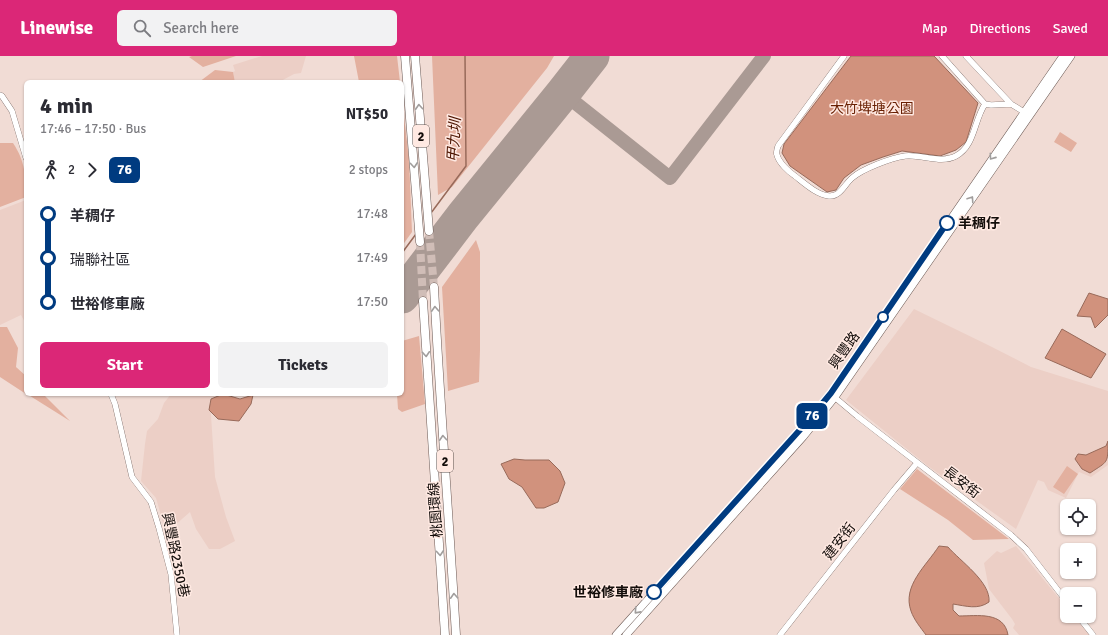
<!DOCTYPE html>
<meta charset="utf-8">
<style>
body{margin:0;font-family:Signika,"Noto Sans TC",sans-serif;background:#f2f2f3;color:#2b2b33;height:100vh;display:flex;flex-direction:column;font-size:15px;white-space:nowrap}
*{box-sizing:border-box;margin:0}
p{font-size:13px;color:#7c7c81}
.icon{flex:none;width:22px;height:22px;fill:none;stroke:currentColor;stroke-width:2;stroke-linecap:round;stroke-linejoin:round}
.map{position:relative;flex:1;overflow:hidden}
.drawer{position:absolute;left:24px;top:24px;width:380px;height:316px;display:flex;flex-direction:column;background:#fff;border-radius:6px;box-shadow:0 1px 3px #0004}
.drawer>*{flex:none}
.badge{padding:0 8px;border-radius:6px;font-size:14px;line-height:26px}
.fabs{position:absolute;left:1060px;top:443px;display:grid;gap:8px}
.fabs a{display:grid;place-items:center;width:36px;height:36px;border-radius:6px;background:#fff;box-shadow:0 1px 3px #0004;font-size:20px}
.map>.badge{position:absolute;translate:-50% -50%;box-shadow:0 0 0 2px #fff}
.legs{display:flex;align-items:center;gap:6px;height:44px;padding:0 16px;font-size:13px}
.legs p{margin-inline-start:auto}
.head{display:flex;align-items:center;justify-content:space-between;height:68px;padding:0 16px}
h1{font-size:22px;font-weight:800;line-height:30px}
.cta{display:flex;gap:8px;margin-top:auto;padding:8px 16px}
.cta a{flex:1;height:46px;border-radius:6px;background:#db2777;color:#fff;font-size:16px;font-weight:800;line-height:46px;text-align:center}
.cta a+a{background:#f2f2f3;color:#2b2b33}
ul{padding:0 16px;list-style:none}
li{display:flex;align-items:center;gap:14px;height:44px;font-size:15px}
li i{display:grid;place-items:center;width:6px;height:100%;margin:0 5px;background:currentColor}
li i::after{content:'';width:10px;height:10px;margin:-5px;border:3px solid;border-radius:50%;background:#fff}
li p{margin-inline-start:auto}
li:first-child i{background:linear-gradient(#0000 50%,currentColor 0)}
li:last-child i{background:linear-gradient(currentColor 50%,#0000 0)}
header{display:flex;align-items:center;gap:24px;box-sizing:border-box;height:56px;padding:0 20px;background:#db2777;color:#fff}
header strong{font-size:19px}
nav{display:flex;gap:22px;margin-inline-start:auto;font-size:14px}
.search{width:280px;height:36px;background:#f2f2f3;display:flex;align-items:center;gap:10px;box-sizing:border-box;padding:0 14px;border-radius:6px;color:#7c7c81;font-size:15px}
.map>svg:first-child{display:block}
.built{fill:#eccfc6}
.green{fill:#e3b09f}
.water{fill:#d1927d;stroke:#986a5a}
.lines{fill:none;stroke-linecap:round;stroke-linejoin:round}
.stream{stroke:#986a5a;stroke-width:1.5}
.taxiway{stroke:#aa9a94;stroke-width:14}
.runway{stroke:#aa9a94;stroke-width:35}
.highway-tunnel{stroke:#d0bdb7;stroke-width:8;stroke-dasharray:8 4;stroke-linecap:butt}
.minor-casing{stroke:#6b5954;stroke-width:6}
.major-casing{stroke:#6b5954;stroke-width:8}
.highway-casing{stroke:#6b5954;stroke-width:9}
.minor{stroke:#fff;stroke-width:5.5}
.major{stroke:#fff;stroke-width:7}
.highway{stroke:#fff;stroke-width:8}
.oneway{stroke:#a19e9d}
.line-1-casing{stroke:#fff;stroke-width:9}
.line-1{stroke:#003b80;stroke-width:6}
.stop-1-dot{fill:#fff;stroke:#003b80;stroke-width:2}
.labels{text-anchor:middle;stroke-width:3;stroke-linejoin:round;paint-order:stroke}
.shield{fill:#ffe9e2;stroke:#5a4f4b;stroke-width:1}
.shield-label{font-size:13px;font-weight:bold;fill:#130d0a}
.park-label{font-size:14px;fill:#681e01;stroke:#ffe9e2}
.stop-label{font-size:14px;font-weight:bold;fill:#130d0a;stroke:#ffe9e2;text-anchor:start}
.street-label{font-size:14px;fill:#130d0a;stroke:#ffe9e2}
.water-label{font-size:15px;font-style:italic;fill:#4f1703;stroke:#ffe9e2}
</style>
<header>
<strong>Linewise</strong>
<div class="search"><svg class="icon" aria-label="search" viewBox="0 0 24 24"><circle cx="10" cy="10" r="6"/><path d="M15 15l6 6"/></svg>Search here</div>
<nav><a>Map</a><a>Directions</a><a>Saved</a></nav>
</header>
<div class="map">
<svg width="1108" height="579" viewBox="0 0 1108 579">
<rect width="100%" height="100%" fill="#f1dcd5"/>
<!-- built -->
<path class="built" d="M 262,0 L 306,0 L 301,17 L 294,18 L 279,26 L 235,26 L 233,16 L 235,15 L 233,9 Z
M 26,144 L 26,268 L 21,259 L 0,269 L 0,154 Z
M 914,253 L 988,289 L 1031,311 L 1108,335 L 1108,409 L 1091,421 L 1079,416 L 1066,442 L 1048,434 L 1044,426 L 1038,424 L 1016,473 L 928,410 L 846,344 Z
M 171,338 L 217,338 L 211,359 L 215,421 L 226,461 L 235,485 L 220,493 L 209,493 L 196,473 L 190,456 L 166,477 L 156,442 L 141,425 L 145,388 L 147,375 L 158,363 L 164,347 Z
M 1016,490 L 1067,552 L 1067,560 L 1074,560 L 1090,579 L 1019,579 L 1013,572 L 1015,568 L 1012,563 L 989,533 L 984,507 L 997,495 L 1001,497 Z"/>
<!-- green -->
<path class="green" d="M 192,0 L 236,0 L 203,11 L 189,1 Z
M 354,0 L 397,0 L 400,26 L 359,26 Z
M 432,0 L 554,0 L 547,12 L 452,131 L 438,139 Z
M 215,14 L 233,16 L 235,26 L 199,26 Z
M 402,45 L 409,102 L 412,176 L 402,190 Z
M 1060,76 L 1077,87 L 1071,96 L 1054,86 Z
M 0,87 L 13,87 C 25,105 26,120 26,141 L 0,151 Z
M 476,184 L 480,196 L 480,294 L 479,326 L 448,335 L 442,231 Z
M 0,271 L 7,271 L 18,292 L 16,311 L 26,320 L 26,338 L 0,321 Z
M 419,280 L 425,348 L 402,356 L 398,353 L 397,338 L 402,338 L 402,285 Z
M 27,338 L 43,338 L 70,365 Z
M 1067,410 L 1078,418 L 1064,438 L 1053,431 Z
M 917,413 L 1009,483 L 973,484 L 948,464 L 900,433 Z"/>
<!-- water -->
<path class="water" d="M 851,0 L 934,0 L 978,47 L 966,86 L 956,94 L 940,100 L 902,95 L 883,101 L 861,109 L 844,122 L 836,134 L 827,136 L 790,110 L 782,97 L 784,88 Z
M 1089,237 L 1108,243 L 1108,259 L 1095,272 L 1091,261 L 1077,260 Z
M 1062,273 L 1106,298 L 1091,322 L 1045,302 Z
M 223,338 L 240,343 L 253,339 L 251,348 L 239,365 L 218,363 L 209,354 L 211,343 Z
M 1108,385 C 1108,408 1108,405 1090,417 L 1082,413 L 1075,403 L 1078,398 L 1086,399 L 1106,390 Z
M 514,403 L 525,404 L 549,404 L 560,415 L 565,427 L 558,446 L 544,452 L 536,452 L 522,431 L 509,423 L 501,408 Z
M 939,490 L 948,491 C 960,505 991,526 989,546 C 978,554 966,550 953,548 L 953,554 L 959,560 C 977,560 1004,555 1008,579 L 926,579 C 921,572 914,564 911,555 C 902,530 926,510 939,490 Z"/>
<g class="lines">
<!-- stream -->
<path class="stream" d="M 431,157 L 466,110 L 465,0
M 402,197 L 416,178"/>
<!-- taxiway -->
<path class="taxiway" d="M 563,37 L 670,122 L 764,0"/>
<!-- runway -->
<path class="runway" d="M 402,240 L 463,160 L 563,37 L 592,0"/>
<!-- highway-tunnel -->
<path class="highway-tunnel" d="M 429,175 L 434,231
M 420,186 L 423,245"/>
<defs>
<path id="minor" d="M 844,0 L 778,90 C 777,93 776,97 777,99 C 779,107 789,116 795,120 C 804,127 817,139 829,140 C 840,141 844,129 852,122 C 862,113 891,102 905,100 C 921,98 941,108 956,100 C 975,90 974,64 985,48
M 942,0 L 985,48 L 991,49 L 1011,48 L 1024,56
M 966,0 L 1011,48
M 0,39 L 2,40 L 12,55 L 26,102
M 111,338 L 115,348 L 132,421 L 151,446 L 159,472 L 171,518 L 177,579
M 832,339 L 857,360 L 1011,479 L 1026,493 L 1067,546
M 1078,560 L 1093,579
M 780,579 L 894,434 L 917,407"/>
<path id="major" d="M 616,579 L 807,366 L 831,337 L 1063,0
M 626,579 L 803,381 L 835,341 L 1071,0"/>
<path id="highway" d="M 405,0 L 420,186
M 415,0 L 429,175
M 434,231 C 440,347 449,463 456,579
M 423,245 L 445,579"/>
</defs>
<!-- minor casing -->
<use href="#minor" class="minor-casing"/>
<!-- major casing -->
<use href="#major" class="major-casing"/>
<!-- highway casing -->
<use href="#highway" class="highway-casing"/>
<!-- minor -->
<use href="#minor" class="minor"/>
<!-- major -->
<use href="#major" class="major"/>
<!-- highway -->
<use href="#highway" class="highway"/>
</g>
<!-- one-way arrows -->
<defs><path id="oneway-chevron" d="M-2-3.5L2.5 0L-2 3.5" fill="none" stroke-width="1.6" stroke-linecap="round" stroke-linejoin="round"/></defs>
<g class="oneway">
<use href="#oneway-chevron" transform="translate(419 51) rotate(-94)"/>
<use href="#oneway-chevron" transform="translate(992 101) rotate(125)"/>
<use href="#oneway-chevron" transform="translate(414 109) rotate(85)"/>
<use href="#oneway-chevron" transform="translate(971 143) rotate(-56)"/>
<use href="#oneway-chevron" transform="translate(435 253) rotate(-93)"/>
<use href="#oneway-chevron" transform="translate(426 298) rotate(86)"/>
<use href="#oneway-chevron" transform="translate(443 382) rotate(-94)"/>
<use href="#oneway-chevron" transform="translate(440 497) rotate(86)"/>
<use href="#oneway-chevron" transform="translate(454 540) rotate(-93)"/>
<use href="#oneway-chevron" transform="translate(637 555) rotate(132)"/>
</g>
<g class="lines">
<defs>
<path id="line-1" d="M 654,536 L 807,366 L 831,337 L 947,167"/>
</defs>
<!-- line-1 casing -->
<use href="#line-1" class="line-1-casing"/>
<!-- line-1 -->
<use href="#line-1" class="line-1"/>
</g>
<!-- markers -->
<g class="stop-1-dot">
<circle cx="947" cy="167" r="7"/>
<circle cx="883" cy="261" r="5"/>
<circle cx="654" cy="536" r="7"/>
</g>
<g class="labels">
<!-- shield labels -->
<g class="shield">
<rect x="413" y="69" width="16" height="22" rx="3"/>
<rect x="437" y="394" width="16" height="22" rx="3"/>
</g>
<g class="shield-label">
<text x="421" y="85">2</text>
<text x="445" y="410">2</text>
</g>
<!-- park labels -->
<g class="park-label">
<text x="872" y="57">大竹埤塘公園</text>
</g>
<!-- stop labels -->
<g class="stop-label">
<text x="958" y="172">羊稠仔</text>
<text x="643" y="541" text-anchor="end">世裕修車廠</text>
</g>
<!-- street labels -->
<g class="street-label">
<text transform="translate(844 294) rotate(-55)" y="5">興豐路</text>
<text transform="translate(962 426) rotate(37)" y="5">長安街</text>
<text transform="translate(435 454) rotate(-94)" y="5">桃園環線</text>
<text transform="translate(839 485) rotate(-52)" y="5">建安街</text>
<text transform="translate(176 499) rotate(78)" y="5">興豐路2350巷</text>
</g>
<!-- water labels -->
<g class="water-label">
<text transform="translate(454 84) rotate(-87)" y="5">甲九圳</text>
</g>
</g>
</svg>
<div class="fabs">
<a><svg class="icon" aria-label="locate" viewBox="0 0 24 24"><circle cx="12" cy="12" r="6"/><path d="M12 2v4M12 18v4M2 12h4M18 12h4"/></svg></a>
<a>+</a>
<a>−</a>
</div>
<b class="badge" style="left:812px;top:360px;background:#003b80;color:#fff">76</b>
<section class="drawer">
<div class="head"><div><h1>4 min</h1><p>17:46 – 17:50 · Bus</p></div><b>NT$50</b></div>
<div class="legs"><svg class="icon" aria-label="walk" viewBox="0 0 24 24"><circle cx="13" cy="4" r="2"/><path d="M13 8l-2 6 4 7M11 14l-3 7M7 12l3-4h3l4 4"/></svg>2<svg class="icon" aria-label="forward" viewBox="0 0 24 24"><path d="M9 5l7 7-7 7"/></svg><b class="badge" style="background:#003b80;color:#fff">76</b><p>2 stops</p></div>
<ul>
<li><i style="color:#003b80"></i><b>羊稠仔</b><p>17:48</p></li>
<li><i style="color:#003b80"></i><span>瑞聯社區</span><p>17:49</p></li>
<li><i style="color:#003b80"></i><b>世裕修車廠</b><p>17:50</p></li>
</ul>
<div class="cta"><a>Start</a><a>Tickets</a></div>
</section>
</div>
